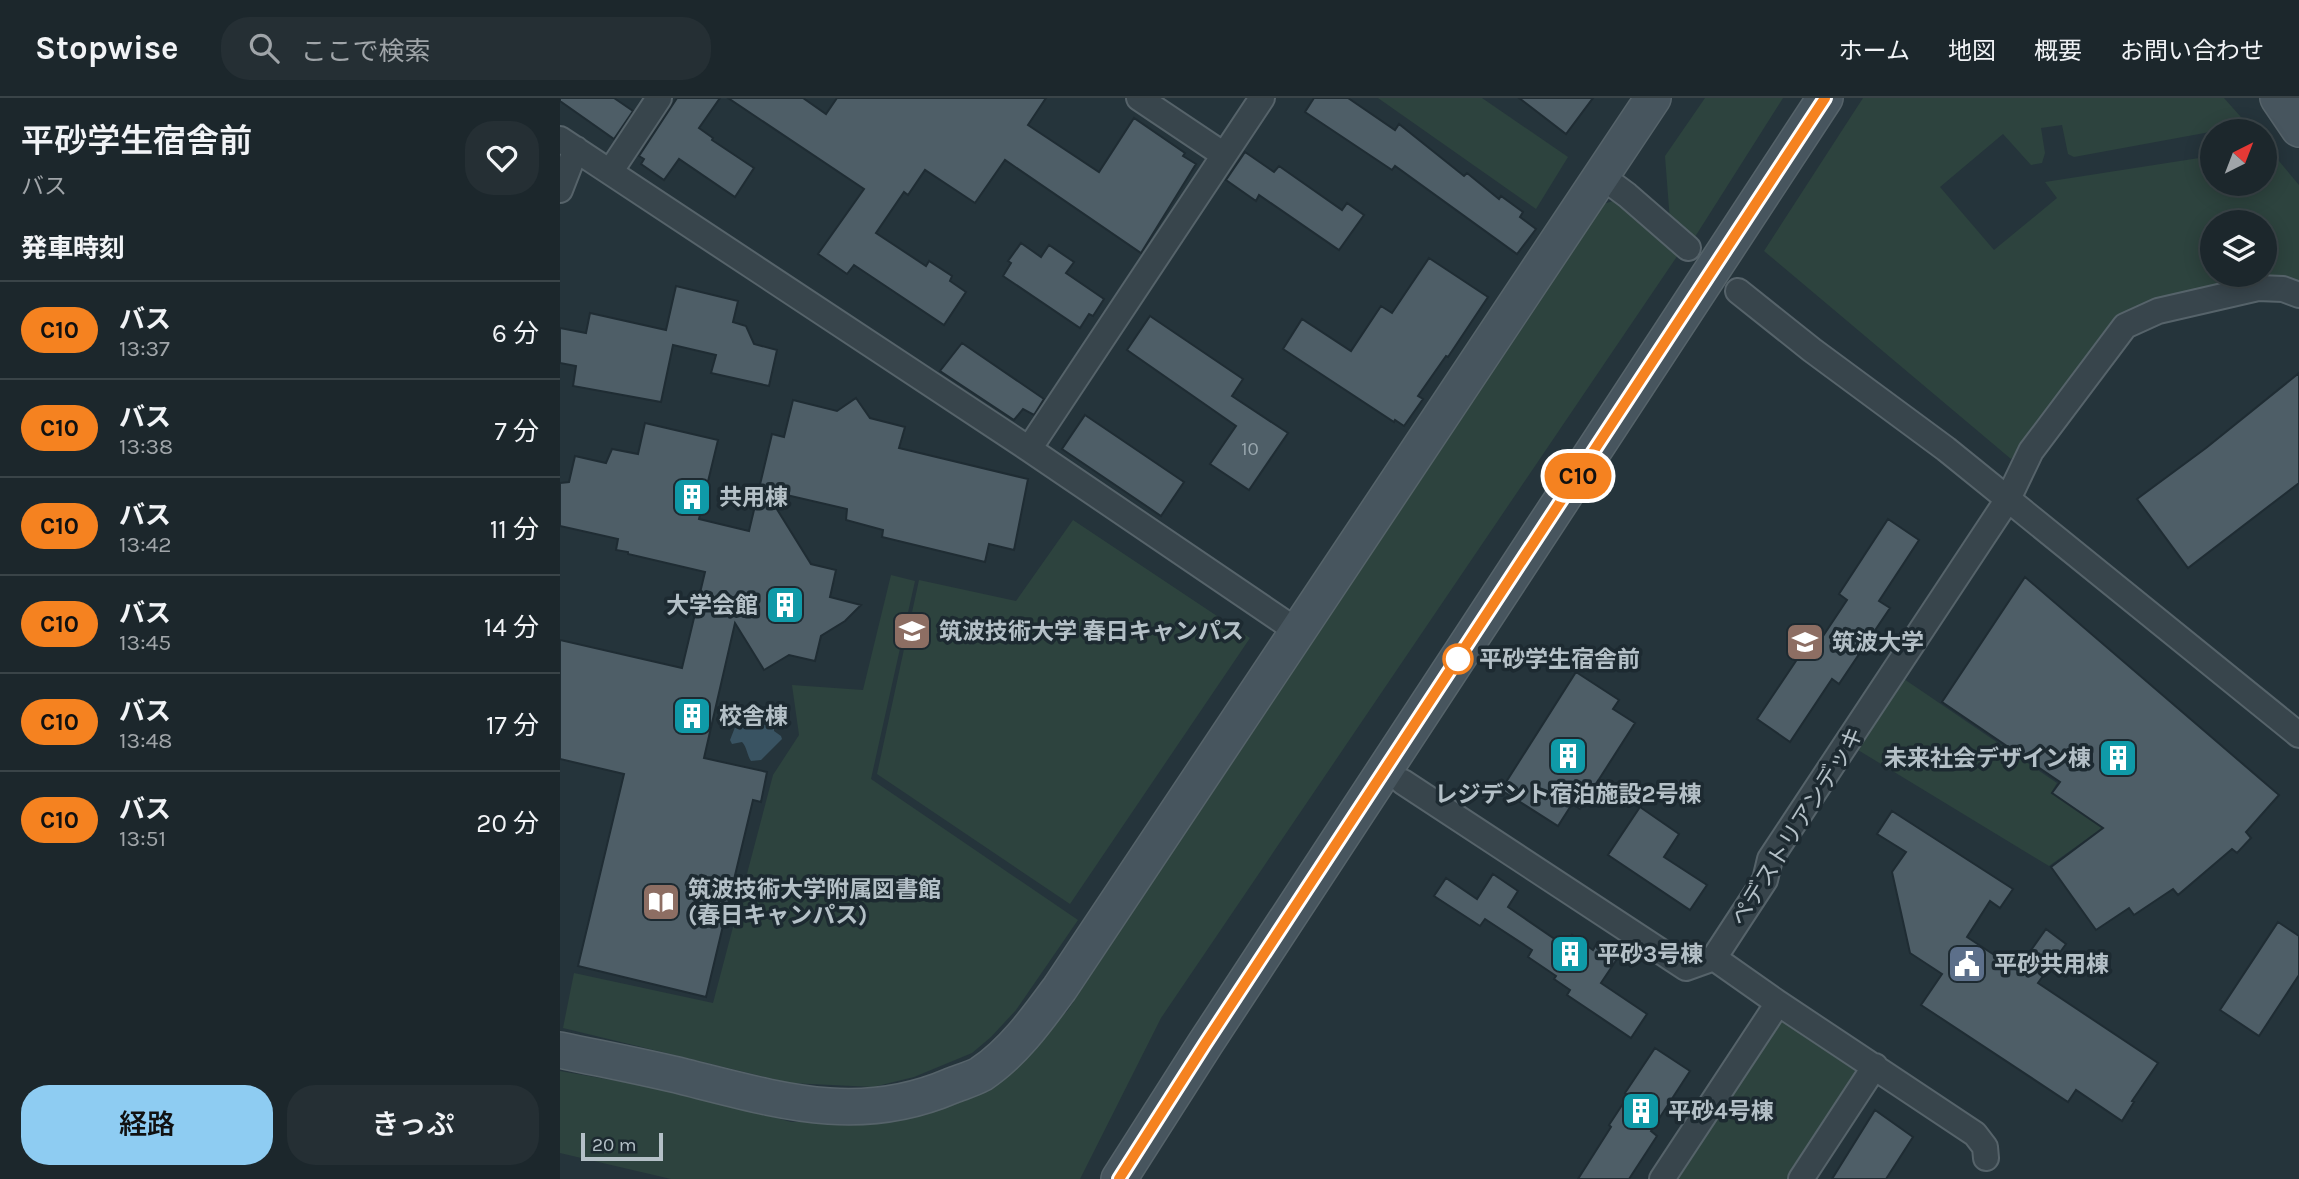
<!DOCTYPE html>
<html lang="ja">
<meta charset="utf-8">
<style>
body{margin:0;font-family:Karla,"Noto Sans JP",sans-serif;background:#252f34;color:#f1f3f6;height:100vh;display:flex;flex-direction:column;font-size:26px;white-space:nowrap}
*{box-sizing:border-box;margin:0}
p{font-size:23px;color:#a0a5a9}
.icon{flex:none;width:38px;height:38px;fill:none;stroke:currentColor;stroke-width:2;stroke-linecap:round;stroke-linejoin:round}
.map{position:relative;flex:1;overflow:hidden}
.panel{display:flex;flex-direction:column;background:#1c272c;width:560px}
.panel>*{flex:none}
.badge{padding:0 14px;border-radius:23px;font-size:24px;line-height:46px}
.needle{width:46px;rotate:42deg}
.buttons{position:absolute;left:1640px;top:21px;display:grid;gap:14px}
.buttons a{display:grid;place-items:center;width:77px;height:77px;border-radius:50%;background:#1c272c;box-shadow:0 4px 18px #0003,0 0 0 2px #3a4448;font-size:35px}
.scale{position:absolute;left:21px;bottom:18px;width:82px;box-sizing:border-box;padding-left:7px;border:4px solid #b4c0c7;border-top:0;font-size:19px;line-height:24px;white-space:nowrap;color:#b4c0c7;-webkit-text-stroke:5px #1d2a31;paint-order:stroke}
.map>.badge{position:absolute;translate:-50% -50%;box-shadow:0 0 0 4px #fff}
h2{padding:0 21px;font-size:26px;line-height:63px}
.round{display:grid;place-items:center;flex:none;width:74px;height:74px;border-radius:28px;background:#252f34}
.head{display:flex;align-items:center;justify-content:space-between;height:119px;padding:0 21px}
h1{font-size:33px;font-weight:600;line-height:52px}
.primary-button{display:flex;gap:14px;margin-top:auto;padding:14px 21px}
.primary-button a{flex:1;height:80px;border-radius:28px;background:#8eccf2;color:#111;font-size:28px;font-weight:600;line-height:80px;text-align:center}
.primary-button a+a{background:#252f34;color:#f1f3f6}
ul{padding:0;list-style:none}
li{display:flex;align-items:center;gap:21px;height:98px;padding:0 21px;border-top:2px solid #3a4448}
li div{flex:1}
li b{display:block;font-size:26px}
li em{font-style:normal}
li .badge{min-width:77px;font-weight:700;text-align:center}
header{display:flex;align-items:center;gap:42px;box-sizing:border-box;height:98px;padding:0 35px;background:#1c272c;border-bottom:2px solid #3a4448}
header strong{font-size:33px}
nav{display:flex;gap:38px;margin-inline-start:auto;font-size:24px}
.search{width:490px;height:63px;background:#252f34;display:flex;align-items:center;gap:18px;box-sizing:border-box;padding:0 24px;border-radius:28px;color:#a0a5a9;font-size:26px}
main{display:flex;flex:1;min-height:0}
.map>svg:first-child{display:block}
.green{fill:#2d433e;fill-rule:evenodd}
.water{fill:#395362}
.building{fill:#4e5e67;stroke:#1f2c33;stroke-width:2}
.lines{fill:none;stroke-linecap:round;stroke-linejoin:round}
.street-casing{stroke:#56636a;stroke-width:28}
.secondary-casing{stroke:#56636a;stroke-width:38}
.street{stroke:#38454c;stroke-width:24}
.secondary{stroke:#47555e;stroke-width:35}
.line-casing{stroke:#fff;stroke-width:16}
.line{stroke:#f58220;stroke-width:10}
.stop-dot{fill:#fff;stroke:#f58220;stroke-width:3.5}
.labels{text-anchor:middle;stroke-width:7;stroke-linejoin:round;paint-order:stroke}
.number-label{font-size:19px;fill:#9aa8af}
.poi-label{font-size:23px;font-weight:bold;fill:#b4c0c7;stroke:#1d2a31;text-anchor:start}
.stop-label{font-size:23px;font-weight:bold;fill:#b4c0c7;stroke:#1d2a31;text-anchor:start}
.street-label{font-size:23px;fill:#b4c0c7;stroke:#1d2a31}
</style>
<header>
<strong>Stopwise</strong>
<div class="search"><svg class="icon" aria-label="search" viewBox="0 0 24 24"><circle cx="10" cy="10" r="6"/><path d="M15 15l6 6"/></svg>ここで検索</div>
<nav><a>ホーム</a><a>地図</a><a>概要</a><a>お問い合わせ</a></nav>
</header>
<main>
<section class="panel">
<div class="head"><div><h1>平砂学生宿舎前</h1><p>バス</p></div><a class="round"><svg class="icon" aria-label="heart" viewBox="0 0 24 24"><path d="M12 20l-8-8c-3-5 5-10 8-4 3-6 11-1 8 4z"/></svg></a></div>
<h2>発車時刻</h2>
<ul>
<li><span class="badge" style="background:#f58220;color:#111">C10</span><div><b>バス</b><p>13:37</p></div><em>6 分</em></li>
<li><span class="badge" style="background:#f58220;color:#111">C10</span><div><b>バス</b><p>13:38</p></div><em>7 分</em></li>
<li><span class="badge" style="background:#f58220;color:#111">C10</span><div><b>バス</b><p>13:42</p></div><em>11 分</em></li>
<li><span class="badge" style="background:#f58220;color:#111">C10</span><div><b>バス</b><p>13:45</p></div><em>14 分</em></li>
<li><span class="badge" style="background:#f58220;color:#111">C10</span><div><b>バス</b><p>13:48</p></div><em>17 分</em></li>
<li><span class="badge" style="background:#f58220;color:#111">C10</span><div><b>バス</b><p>13:51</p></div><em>20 分</em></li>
</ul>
<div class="primary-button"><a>経路</a><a>きっぷ</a></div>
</section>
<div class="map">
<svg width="1739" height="1081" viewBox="0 0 1739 1081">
<rect width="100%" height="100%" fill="#25343b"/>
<!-- green -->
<path class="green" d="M 818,0 L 922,0 L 1008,59 L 976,111 Z
M 1145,0 L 1223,0 L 1133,142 L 1110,123 L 1105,58 Z
M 1303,0 L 1664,0 L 1688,27 L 1514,59 L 1508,56 L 1502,27 L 1481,30 L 1485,55 L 1482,65 L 1471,67 L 1443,36 L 1380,89 L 1434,152 L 1497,100 L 1485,84 L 1652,58 L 1652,86 L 1704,86 L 1705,50 L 1708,50 L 1739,87 L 1739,185 L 1581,211 L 1451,361 L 1204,153 ZM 1652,124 L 1704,124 L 1704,177 L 1652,177 Z
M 1053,103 L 1068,107 L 1122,151 L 601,920 L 520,1081 L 111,1081 L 0,1055 L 0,973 L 121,994 L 231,1024 L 331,1024 L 438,984 L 508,912 L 1040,107 Z
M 513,422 L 690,540 L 510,806 L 317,676 L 359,482 L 456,503 Z
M 331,477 L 355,483 L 311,681 L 518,822 L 456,912 L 431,939 L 412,955 L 354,979 L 313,989 L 230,985 L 3,930 L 14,875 L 153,905 L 213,677 L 239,637 L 232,587 L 303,592 Z
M 1344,581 L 1497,685 L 1491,695 L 1542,730 L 1489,768 L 1298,652 Z
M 1220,923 L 1227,923 L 1294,969 L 1296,984 L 1232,1081 L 1113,1081 Z"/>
<!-- water -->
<path class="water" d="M 181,614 L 203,615 L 214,622 L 214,633 L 221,638 L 222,641 L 201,662 L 191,663 C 187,657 187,649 182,644 L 172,646 L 170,642 Z"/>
<!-- building -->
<path class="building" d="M 0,0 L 54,0 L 73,13 L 54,41 L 0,3 Z
M 117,0 L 160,0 L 139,30 L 153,40 L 152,42 L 194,70 L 175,99 L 119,61 L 104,82 L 81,66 L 84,61 L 79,58 Z
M 168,0 L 243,0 L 266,16 L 277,0 L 486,0 L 468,27 L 539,74 L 574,20 L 625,55 L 623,58 L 636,66 L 581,155 L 445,62 L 415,105 L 365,72 L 348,97 L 344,94 L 316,135 L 366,168 L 369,163 L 392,178 L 390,183 L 406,194 L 384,227 L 294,167 L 287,176 L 258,156 L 304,91 Z
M 754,0 L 788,0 L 835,32 L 839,26 L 904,78 L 907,75 L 939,101 L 941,98 L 963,114 L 960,119 L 976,131 L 957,156 L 835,68 L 832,72 L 745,14 Z
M 959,0 L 1033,0 L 1006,36 Z
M 685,54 L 714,74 L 719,68 L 782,112 L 787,105 L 804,117 L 779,152 L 699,97 L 696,103 L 666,82 Z
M 461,145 L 481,159 L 489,147 L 514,164 L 506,175 L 544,201 L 533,218 L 529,216 L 520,230 L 443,178 L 451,165 L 448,163 Z
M 869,160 L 928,199 L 888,259 L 886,258 L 858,298 L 863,301 L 844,328 L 835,322 L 834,324 L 723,251 L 742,221 L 791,253 L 821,208 L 832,215 Z
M 116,188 L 178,203 L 173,224 L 186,228 L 194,246 L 217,252 L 209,288 L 151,275 L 156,257 L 113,247 L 101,304 L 13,288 L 16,268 L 0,265 L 0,230 L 26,235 L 30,215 L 106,232 Z
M 590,218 L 683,281 L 672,298 L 728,335 L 689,392 L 650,366 L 676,328 L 567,252 Z
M 402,245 L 484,301 L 474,317 L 463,311 L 454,322 L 380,273 Z
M 1739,275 L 1739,385 L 1628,470 L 1577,401 L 1646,350 Z
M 296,300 L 310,320 L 345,329 L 339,350 L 468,381 L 454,452 L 429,446 L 425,464 L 322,439 L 323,432 L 286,422 L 287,411 L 205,392 L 251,466 L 276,472 L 270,499 L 301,507 L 285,523 L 261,538 L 255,563 L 229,557 L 204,572 L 175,525 L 144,660 L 207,674 L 201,704 L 193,702 L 146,899 L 18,868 L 64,676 L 0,661 L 0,542 L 122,570 L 145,474 L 68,456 L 68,454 L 56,452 L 58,441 L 0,428 L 0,385 L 9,384 L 15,358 L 46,365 L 52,351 L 78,356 L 85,325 L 158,342 L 139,421 L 189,433 L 212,336 L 224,339 L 233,302 L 277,313 Z
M 525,317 L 624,384 L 601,418 L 502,351 Z
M 1328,421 L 1359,442 L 1319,503 L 1330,510 L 1279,586 L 1272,581 L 1230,644 L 1197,621 L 1248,545 L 1255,550 L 1287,502 L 1279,496 Z
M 1465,479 L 1719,697 L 1686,734 L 1691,740 L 1677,755 L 1672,751 L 1618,797 L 1613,791 L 1574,817 L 1569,810 L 1536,832 L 1491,769 L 1543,730 L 1492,695 L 1500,684 L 1382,604 Z
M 1016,574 L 1059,602 L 1053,611 L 1075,625 L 1020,711 L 1012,706 L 998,728 L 941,692 Z
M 1080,709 L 1119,736 L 1104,759 L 1147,787 L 1130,812 L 1048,757 Z
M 1332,713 L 1453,791 L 1440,810 L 1430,803 L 1407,839 L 1457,872 L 1486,831 L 1506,846 L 1478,885 L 1598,965 L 1572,1003 L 1574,1004 L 1562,1023 L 1516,992 L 1508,1004 L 1361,907 L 1382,876 L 1350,855 L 1332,774 L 1346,754 L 1317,736 Z
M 933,776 L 958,793 L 948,809 L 1005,848 L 1012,837 L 1033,852 L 1036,847 L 1057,861 L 1041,885 L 1087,916 L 1071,940 L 1007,897 L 1010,892 L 994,881 L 996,878 L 968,859 L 972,852 L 925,821 L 920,828 L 874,798 L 886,780 L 917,801 Z
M 1718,824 L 1739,838 L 1739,877 L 1699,938 L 1660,912 Z
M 1095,950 L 1130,973 L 1091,1033 L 1097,1038 L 1069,1081 L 1018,1081 L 1051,1029 L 1049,1027 L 1068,998 L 1065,995 Z
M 1315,1012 L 1353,1039 L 1326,1081 L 1272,1081 Z"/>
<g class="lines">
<defs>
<path id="street" d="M 579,0 L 664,57
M 0,41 L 469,351 L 737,533
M 50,74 L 99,0
M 1040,77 L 1067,97 L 1128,150
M 0,92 L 16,51
M 1178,193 L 1252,252 L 1386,351 L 1739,637
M 469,351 L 702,0
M 843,684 L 1126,870 L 1154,860
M 1218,905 L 1415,1036 L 1425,1049 L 1426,1060
M 1102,1081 L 1218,905 L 1154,860 L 1205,782 L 1210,761 L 1448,401 L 1471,353 L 1565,228 L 1598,213 L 1698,190 L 1723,191 L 1739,197
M 1241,1081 L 1315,968"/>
<path id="secondary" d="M 1718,0 L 1739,31
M 0,952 C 42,961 84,969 125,979 C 218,1002 298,1028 391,988 C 401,984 412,981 421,976 C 453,955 478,920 500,890 L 1093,0
M 559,1081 L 645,946 L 1265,0"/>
</defs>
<!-- street casing -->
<use href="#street" class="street-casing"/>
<!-- secondary casing -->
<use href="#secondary" class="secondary-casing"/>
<!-- street -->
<use href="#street" class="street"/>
<!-- secondary -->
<use href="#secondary" class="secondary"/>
</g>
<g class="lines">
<defs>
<path id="line" d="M 559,1081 L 645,946 L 1265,0"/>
</defs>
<!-- line casing -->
<use href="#line" class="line-casing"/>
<!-- line -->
<use href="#line" class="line"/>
</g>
<!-- icons -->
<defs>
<symbol id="building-square" viewBox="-11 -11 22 22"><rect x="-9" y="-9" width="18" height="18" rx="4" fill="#0f9aa8" stroke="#1d2a31"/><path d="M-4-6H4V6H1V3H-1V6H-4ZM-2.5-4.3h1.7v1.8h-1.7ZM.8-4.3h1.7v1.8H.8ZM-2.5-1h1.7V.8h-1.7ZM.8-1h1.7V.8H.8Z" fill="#fff"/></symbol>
<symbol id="university-square" viewBox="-11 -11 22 22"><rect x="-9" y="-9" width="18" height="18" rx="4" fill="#8d6e63" stroke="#1d2a31"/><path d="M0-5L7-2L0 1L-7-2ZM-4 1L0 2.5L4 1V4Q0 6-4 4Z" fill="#fff"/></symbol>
<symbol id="library-square" viewBox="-11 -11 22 22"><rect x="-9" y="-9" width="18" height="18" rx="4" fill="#8d6e63" stroke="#1d2a31"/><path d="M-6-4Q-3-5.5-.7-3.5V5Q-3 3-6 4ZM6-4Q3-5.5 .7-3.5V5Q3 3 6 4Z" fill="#fff"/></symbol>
<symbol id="civic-square" viewBox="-11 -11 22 22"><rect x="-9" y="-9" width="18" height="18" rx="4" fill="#5c6f8a" stroke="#1d2a31"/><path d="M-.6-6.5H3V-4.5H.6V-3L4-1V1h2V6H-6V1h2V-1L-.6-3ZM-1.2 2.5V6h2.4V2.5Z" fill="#fff"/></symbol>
</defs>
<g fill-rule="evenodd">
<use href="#building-square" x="110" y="377" width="44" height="44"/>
<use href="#building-square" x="203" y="485" width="44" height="44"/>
<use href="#university-square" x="330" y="511" width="44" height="44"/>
<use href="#university-square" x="1223" y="522" width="44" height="44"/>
<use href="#building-square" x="110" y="596" width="44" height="44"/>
<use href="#building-square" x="986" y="636" width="44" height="44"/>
<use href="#building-square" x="1536" y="638" width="44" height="44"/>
<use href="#library-square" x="79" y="782" width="44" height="44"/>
<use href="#building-square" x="988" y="834" width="44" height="44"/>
<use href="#civic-square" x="1385" y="844" width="44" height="44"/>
<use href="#building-square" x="1059" y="991" width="44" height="44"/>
</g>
<!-- markers -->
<circle class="stop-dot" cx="898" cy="561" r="14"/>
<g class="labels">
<!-- number labels -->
<g class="number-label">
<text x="690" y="357">10</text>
</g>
<!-- poi labels -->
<g class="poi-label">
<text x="159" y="407">共用棟</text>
<text x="198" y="515" text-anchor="end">大学会館</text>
<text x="379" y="541">筑波技術大学 春日キャンパス</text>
<text x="1272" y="552">筑波大学</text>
<text x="159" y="626">校舎棟</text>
<text x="1531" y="668" text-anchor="end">未来社会デザイン棟</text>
<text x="1008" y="704" text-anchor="middle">レジデント宿泊施設2号棟</text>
<text x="128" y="799">筑波技術大学附属図書館<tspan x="128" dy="26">(春日キャンパス)</tspan></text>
<text x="1037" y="864">平砂3号棟</text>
<text x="1434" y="874">平砂共用棟</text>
<text x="1108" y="1021">平砂4号棟</text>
</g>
<!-- stop labels -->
<g class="stop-label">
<text x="919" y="569">平砂学生宿舎前</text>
</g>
<!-- street labels -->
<g class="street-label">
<text transform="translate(1237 728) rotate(-58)" y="8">ペデストリアンデッキ</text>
</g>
</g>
</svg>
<div class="buttons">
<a><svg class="needle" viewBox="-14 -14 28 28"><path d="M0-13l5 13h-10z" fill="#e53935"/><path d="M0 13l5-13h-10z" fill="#a0a5a9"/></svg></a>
<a><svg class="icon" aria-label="layers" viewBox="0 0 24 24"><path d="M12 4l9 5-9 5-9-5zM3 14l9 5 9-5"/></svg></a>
</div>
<div class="scale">20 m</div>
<b class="badge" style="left:1018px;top:378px;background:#f58220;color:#111">C10</b>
</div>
</main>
